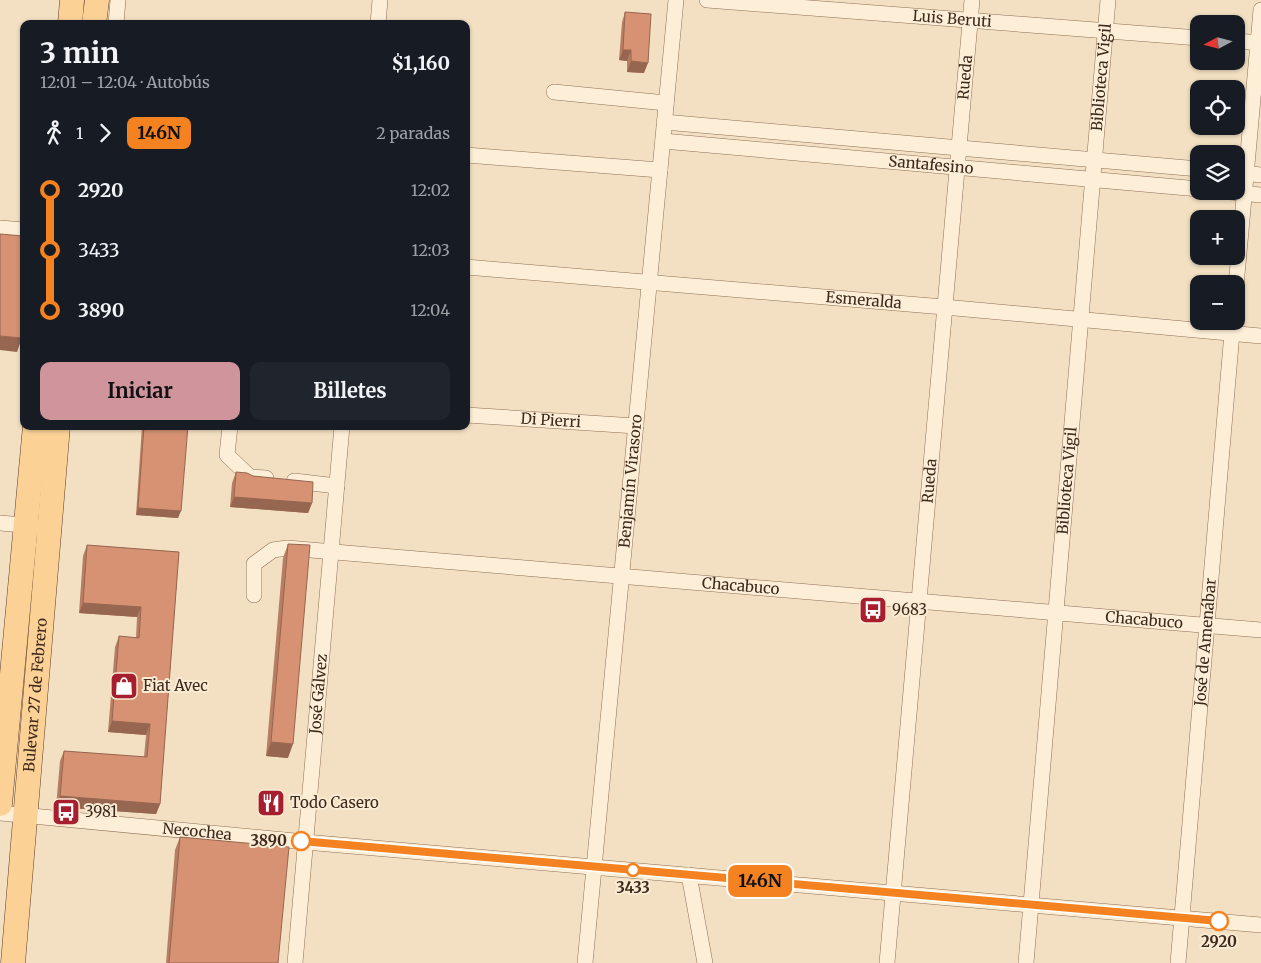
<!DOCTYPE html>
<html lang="es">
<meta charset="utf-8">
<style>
body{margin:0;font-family:Merriweather,serif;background:#20242c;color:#f1f3f6;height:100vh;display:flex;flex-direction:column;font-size:19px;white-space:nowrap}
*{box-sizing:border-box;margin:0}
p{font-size:16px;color:#9ea1a6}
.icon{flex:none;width:28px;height:28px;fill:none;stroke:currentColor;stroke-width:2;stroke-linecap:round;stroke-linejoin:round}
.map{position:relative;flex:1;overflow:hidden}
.sheet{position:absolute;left:20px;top:20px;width:450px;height:410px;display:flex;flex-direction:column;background:#171b24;border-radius:10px;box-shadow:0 1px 4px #0004}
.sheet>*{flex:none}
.badge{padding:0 10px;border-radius:8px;font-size:18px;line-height:32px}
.needle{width:32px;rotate:263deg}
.buttons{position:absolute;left:1190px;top:15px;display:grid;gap:10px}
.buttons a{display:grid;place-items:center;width:55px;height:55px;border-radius:10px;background:#171b24;box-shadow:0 1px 4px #0004;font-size:25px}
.map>.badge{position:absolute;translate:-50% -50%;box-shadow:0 0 0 2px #fff}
.legs{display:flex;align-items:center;gap:8px;height:55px;padding:0 20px;font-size:16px}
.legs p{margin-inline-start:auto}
.head{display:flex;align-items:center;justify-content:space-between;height:85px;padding:0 20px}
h1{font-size:28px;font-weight:700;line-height:38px}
.button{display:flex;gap:10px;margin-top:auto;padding:10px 20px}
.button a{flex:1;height:58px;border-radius:10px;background:#d0949c;color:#111;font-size:20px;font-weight:700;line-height:58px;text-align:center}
.button a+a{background:#20242c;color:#f1f3f6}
ul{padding:0 20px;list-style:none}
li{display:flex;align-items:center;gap:18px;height:60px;font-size:19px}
li i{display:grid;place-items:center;width:8px;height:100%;margin:0 6px;background:currentColor}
li i::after{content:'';width:12px;height:12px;margin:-6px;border:4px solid;border-radius:50%;background:#171b24}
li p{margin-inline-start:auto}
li:first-child i{background:linear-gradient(#0000 50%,currentColor 0)}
li:last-child i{background:linear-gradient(currentColor 50%,#0000 0)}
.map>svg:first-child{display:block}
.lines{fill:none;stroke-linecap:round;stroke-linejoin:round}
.street-casing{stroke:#906f57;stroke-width:16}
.primary-casing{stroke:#5e3e2b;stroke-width:25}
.street{stroke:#fdeed7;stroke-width:15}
.primary{stroke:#fbd196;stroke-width:24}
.wall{fill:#b87e63}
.shaded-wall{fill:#966650}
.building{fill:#d69273;stroke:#966650}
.line-1-casing{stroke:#fff;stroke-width:11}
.line-1{stroke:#f58220;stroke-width:8}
.stop-1-dot{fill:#fff;stroke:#f58220;stroke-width:2.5}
.labels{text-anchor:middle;stroke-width:4;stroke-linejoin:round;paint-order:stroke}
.street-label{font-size:15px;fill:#3e291d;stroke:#faebd3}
.poi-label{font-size:15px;fill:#3e291d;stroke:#faebd3;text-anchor:start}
.stop-label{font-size:15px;font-weight:bold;fill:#3e291d;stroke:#faebd3}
</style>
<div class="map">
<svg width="1261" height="963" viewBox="0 0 1261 963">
<rect width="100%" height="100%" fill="#f3e0c2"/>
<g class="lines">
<defs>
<g id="street">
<path id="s1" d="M 707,0 L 1199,38"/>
<path d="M 116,24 L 118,0"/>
<path d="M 378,24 L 380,0"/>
<path d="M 1236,41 L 1261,43"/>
<path d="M 554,92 L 666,103"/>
<path d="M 664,122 L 1199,169"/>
<path id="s2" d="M 663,141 L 1199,189"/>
<path d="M 466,155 L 660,170"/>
<path d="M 1236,172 L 1261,175"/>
<path d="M 1221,191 L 1261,195"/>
<path d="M 0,228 L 24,230"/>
<path id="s3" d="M 466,267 L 944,307 L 1261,336"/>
<path d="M 1236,286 L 1261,10"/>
<path id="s4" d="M 466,415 L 636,426"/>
<path d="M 230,426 L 227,455 L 250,477 L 266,478"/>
<path d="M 294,481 L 337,486"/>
<path d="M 0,523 L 33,526"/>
<path id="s5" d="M 254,595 L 254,564 L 273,550 L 287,548 L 1261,630"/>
<path id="s6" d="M 0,813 L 305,842 L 1261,925"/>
<path d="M 689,875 L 705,963"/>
<path id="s7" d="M 295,963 L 342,426"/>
<path id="s8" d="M 585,963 L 676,0"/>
<path id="s9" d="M 887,963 L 972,0"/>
<path id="s10" d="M 1026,963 L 1108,0"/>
<path id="s11" d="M 1178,963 L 1233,321"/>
</g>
<g id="primary">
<path d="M 70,24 L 72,0"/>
<path d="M 94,24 L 97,0"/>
<path d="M 0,804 L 35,426"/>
<path id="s12" d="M 13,963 L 58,426"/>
</g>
</defs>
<!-- street casing -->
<use href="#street" class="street-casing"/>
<!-- primary casing -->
<use href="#primary" class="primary-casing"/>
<!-- street -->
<use href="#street" class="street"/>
<!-- primary -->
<use href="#primary" class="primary"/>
</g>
<!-- wall -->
<path class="wall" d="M 625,12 L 644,73 L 627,72 L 627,61 L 619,60 L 622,22 Z
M 142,426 L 188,426 L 178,518 L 136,515 Z
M 236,472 L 312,503 L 308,513 L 230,507 L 232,483 Z
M 288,544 L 288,758 L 266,756 L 283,558 Z
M 87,545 L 179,552 L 160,804 L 156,814 L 56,807 L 60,761 L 64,751 L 144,757 L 146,735 L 108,732 L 115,647 L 119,636 L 136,638 L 137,617 L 79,613 L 83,556 Z
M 180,837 L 278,963 L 166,963 L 175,850 Z"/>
<!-- shaded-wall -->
<path class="shaded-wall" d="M 623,50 L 631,50 L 627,61 L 619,60 Z
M 631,61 L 648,63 L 644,73 L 627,72 Z
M 0,336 L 22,338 L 17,352 L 0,350 Z
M 234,497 L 312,503 L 308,513 L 230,507 Z
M 138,508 L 181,511 L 178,518 L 136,515 Z
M 83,603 L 141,607 L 137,617 L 79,613 Z
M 112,721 L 150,724 L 146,735 L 108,732 Z
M 271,742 L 293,744 L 288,758 L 266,756 Z
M 60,796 L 160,804 L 156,814 L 56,807 Z"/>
<!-- building -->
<path class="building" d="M 625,12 L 651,14 L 648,63 L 631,61 L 631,50 L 623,50 Z
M 0,234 L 23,236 L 24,237 L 24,318 L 22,338 L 0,336 Z
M 144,426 L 188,426 L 181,511 L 138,508 Z
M 236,472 L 247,473 L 253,476 L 313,482 L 312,503 L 234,497 Z
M 288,544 L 310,545 L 293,744 L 271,742 Z
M 87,545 L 179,552 L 160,804 L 60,796 L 64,751 L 147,757 L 150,724 L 112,721 L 119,636 L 139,638 L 141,607 L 83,603 Z
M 180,837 L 289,847 L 278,963 L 169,963 Z"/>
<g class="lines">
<defs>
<path id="line-1" d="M 301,841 L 1219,921"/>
</defs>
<!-- line-1 casing -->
<use href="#line-1" class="line-1-casing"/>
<!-- line-1 -->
<use href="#line-1" class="line-1"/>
</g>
<!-- icons -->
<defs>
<symbol id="bus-square" viewBox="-11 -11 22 22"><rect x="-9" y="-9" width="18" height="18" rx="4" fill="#a71f2e" stroke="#faebd3"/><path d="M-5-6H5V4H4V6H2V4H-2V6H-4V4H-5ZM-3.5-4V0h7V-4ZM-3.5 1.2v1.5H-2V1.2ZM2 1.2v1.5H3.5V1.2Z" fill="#fff"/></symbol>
<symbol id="shop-square" viewBox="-11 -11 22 22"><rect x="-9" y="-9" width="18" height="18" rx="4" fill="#a71f2e" stroke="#faebd3"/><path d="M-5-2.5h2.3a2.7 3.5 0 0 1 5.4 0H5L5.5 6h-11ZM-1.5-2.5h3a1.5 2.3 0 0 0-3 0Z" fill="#fff"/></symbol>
<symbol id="restaurant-square" viewBox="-11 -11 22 22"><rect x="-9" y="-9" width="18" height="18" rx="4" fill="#a71f2e" stroke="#faebd3"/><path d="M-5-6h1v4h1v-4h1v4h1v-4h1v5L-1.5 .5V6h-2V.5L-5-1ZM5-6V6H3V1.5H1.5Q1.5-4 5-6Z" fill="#fff"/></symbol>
</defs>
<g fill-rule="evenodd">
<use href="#bus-square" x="857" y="594" width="32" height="32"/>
<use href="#shop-square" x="108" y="670" width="32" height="32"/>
<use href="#restaurant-square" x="255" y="787" width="32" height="32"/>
<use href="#bus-square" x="50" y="796" width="32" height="32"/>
</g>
<!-- markers -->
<g class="stop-1-dot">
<circle cx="301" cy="841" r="9"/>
<circle cx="633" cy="870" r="6"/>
<circle cx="1219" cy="921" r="9"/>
</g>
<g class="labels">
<!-- street labels -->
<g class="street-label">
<text dy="5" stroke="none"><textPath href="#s1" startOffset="246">Luis Beruti</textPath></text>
<text dy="5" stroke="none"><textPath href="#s9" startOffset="889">Rueda</textPath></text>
<text dy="5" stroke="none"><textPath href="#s10" startOffset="889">Biblioteca Vigil</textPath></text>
<text dy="5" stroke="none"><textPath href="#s2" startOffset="269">Santafesino</textPath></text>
<text dy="5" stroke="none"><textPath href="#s3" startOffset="399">Esmeralda</textPath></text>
<text dy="5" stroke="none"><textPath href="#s4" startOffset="85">Di Pierri</textPath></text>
<text dy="5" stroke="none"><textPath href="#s9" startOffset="484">Rueda</textPath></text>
<text dy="5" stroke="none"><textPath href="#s10" startOffset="484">Biblioteca Vigil</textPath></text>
<text dy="5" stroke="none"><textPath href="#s8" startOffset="484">Benjamín Virasoro</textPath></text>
<text dy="5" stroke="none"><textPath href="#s5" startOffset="524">Chacabuco</textPath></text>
<text dy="5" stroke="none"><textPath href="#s5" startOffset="929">Chacabuco</textPath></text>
<text dy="5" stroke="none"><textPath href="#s11" startOffset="322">José de Amenábar</textPath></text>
<text dy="5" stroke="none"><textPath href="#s12" startOffset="269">Bulevar 27 de Febrero</textPath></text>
<text dy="5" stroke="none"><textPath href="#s7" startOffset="270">José Gálvez</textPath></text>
<text dy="5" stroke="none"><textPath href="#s6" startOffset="198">Necochea</textPath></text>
</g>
<!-- poi labels -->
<g class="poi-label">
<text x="892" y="615">9683</text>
<text x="143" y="691">Fiat Avec</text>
<text x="290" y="808">Todo Casero</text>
<text x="85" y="817">3981</text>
</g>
<!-- stop labels -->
<g class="stop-label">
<text x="287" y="846" text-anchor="end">3890</text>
<text x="633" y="893">3433</text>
<text x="1219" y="947">2920</text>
</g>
</g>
</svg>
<div class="buttons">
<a><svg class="needle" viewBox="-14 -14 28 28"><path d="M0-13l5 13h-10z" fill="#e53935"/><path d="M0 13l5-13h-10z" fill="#9ea1a6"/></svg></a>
<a><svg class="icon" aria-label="locate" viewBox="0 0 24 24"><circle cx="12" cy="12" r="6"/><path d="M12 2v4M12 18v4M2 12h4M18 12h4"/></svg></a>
<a><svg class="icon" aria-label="layers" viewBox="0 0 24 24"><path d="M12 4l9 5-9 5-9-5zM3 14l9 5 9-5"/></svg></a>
<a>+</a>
<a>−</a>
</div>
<b class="badge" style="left:760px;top:881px;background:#f58220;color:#111">146N</b>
<section class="sheet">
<div class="head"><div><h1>3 min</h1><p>12:01 – 12:04 · Autobús</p></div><b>$1,160</b></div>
<div class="legs"><svg class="icon" aria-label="walk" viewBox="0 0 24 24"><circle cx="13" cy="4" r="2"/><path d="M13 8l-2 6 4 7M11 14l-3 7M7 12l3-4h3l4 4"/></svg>1<svg class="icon" aria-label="forward" viewBox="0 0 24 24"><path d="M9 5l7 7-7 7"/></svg><b class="badge" style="background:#f58220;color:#111">146N</b><p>2 paradas</p></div>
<ul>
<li><i style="color:#f58220"></i><b>2920</b><p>12:02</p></li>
<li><i style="color:#f58220"></i><span>3433</span><p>12:03</p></li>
<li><i style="color:#f58220"></i><b>3890</b><p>12:04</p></li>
</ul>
<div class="button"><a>Iniciar</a><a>Billetes</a></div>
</section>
</div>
